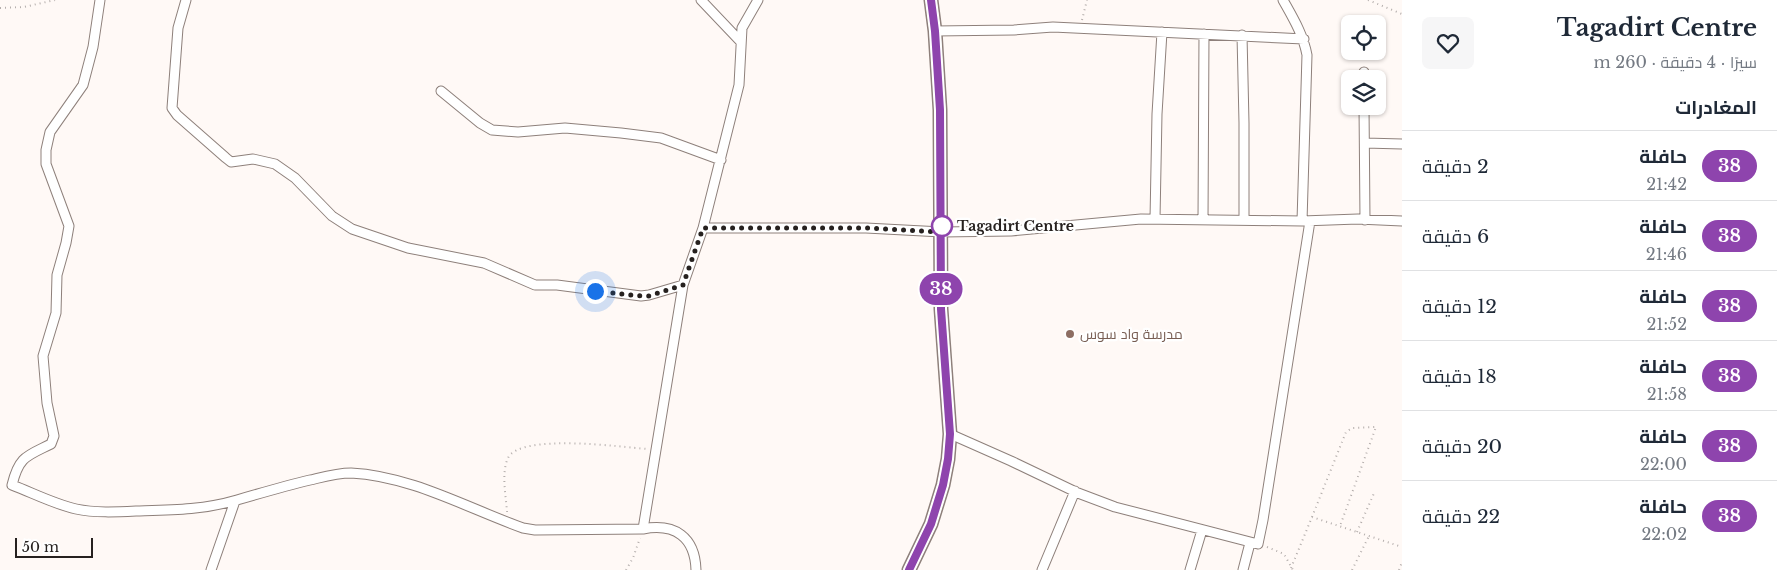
<!DOCTYPE html>
<html lang="ar">
<meta charset="utf-8">
<style>
body{margin:0;font-family:"Libre Baskerville",Cairo,serif;background:#f6f6f7;color:#1f2937;direction:rtl;height:100vh;display:flex;flex-direction:column;font-size:19px;white-space:nowrap}
*{box-sizing:border-box;margin:0}
p{font-size:16px;color:#747a83}
.icon{flex:none;width:28px;height:28px;fill:none;stroke:currentColor;stroke-width:2;stroke-linecap:round;stroke-linejoin:round}
.map{position:relative;flex:1;overflow:hidden;direction:ltr}
.panel{display:flex;flex-direction:column;background:#fff;width:375px}
.panel>*{flex:none}
.badge{padding:0 10px;border-radius:16px;font-size:18px;line-height:32px}
.fabs{position:absolute;left:1341px;top:15px;display:grid;gap:10px}
.fabs a{display:grid;place-items:center;width:45px;height:45px;border-radius:8px;background:#fff;box-shadow:0 1px 4px #0004;font-size:25px}
.scale{position:absolute;left:15px;bottom:12px;width:78px;box-sizing:border-box;padding-left:5px;border:2px solid #26211f;border-top:0;font-size:14px;line-height:18px;white-space:nowrap;color:#26211f;-webkit-text-stroke:4px #fff;paint-order:stroke}
.you{position:absolute;width:25px;height:25px;margin:-12px;border:4px solid #fff;border-radius:50%;background:#1a73e8;box-shadow:0 0 0 8px #1a73e833}
.map>.badge{position:absolute;translate:-50% -50%;box-shadow:0 0 0 2px #fff}
h2{padding:0 20px;font-size:19px;line-height:45px}
.round{display:grid;place-items:center;flex:none;width:52px;height:52px;border-radius:8px;background:#f6f6f7}
.headline{display:flex;align-items:center;justify-content:space-between;height:85px;padding:0 20px}
h1{font-size:24px;font-weight:700;line-height:38px}
ul{padding:0;list-style:none}
li{display:flex;align-items:center;gap:15px;height:70px;padding:0 20px;border-top:1px solid #e0e1e3}
li div{flex:1}
li b{display:block;font-size:19px}
li em{font-style:normal}
li .badge{min-width:55px;font-weight:700;text-align:center}
main{display:flex;flex:1;min-height:0}
.map>svg:first-child{display:block}
.lines{fill:none;stroke-linecap:round;stroke-linejoin:round}
.street-casing{stroke:#8e807b;stroke-width:11}
.secondary-casing{stroke:#8e807b;stroke-width:15}
.path{stroke:#b4aeac;stroke-width:2;stroke-dasharray:1 4;stroke-linecap:butt}
.street{stroke:#fff;stroke-width:9}
.secondary{stroke:#fff;stroke-width:12}
.line-casing{stroke:#fff;stroke-width:11}
.line{stroke:#8e44ad;stroke-width:8}
.walk{stroke:#26211f;stroke-width:5;stroke-dasharray:0 9}
.stop-dot{fill:#fff;stroke:#8e44ad;stroke-width:2.5}
.education-dot{fill:#8d6e63;stroke:#fff;stroke-width:2}
.labels{text-anchor:middle;stroke-width:4.5;stroke-linejoin:round;paint-order:stroke}
.stop-label{font-size:14px;font-weight:bold;fill:#26211f;stroke:#fff;text-anchor:start}
.education-label{font-size:14px;fill:#785e54;stroke:#fff;text-anchor:start}
</style>
<main>
<section class="panel">
<div class="headline"><div><h1>Tagadirt Centre</h1><p>سيرًا · 4 دقيقة · 260 m</p></div><a class="round"><svg class="icon" aria-label="heart" viewBox="0 0 24 24"><path d="M12 20l-8-8c-3-5 5-10 8-4 3-6 11-1 8 4z"/></svg></a></div>
<h2>المغادرات</h2>
<ul>
<li><span class="badge" style="background:#8e44ad;color:#fff">38</span><div><b>حافلة</b><p>21:42</p></div><em>2 دقيقة</em></li>
<li><span class="badge" style="background:#8e44ad;color:#fff">38</span><div><b>حافلة</b><p>21:46</p></div><em>6 دقيقة</em></li>
<li><span class="badge" style="background:#8e44ad;color:#fff">38</span><div><b>حافلة</b><p>21:52</p></div><em>12 دقيقة</em></li>
<li><span class="badge" style="background:#8e44ad;color:#fff">38</span><div><b>حافلة</b><p>21:58</p></div><em>18 دقيقة</em></li>
<li><span class="badge" style="background:#8e44ad;color:#fff">38</span><div><b>حافلة</b><p>22:00</p></div><em>20 دقيقة</em></li>
<li><span class="badge" style="background:#8e44ad;color:#fff">38</span><div><b>حافلة</b><p>22:02</p></div><em>22 دقيقة</em></li>
</ul>
</section>
<div class="map">
<svg width="1402" height="570" viewBox="0 0 1402 570">
<rect width="100%" height="100%" fill="#fff9f6"/>
<g class="lines">
<defs>
<path id="street" d="M 100,0 L 93,47 L 83,85 L 50,132 L 46,150 L 46,164 L 69,226 L 66,243 L 57,275 L 56,313 L 43,356 L 47,403 L 54,436 L 51,444 C 27,456 19,456 12,485 C 33,493 54,504 76,509 C 95,513 116,512 136,511 C 171,510 203,510 237,500 C 261,493 285,486 310,480 C 323,477 337,473 351,473 C 411,476 467,508 523,528 L 535,530 L 643,529 C 675,523 695,537 696,570
M 186,0 L 178,28 L 172,108 L 177,115 L 226,158 L 231,162 L 253,159 L 275,164 L 295,178 L 332,216 L 352,229 L 408,248 L 484,263 L 535,285 L 557,285 L 641,296 L 649,295 L 683,285 L 703,228 L 866,228 L 942,232 L 1011,231 L 1141,219 L 1302,221 L 1358,219 L 1402,221
M 701,0 L 740,41
M 1283,0 C 1293,18 1303,34 1307,55 L 1302,221
M 935,31 L 1014,30 L 1053,27 L 1304,39
M 1242,35 L 1244,123 L 1244,220
M 1364,72 L 1364,79
M 441,91 L 480,123 L 492,130 L 518,132 L 565,128 L 621,133 L 661,138 L 721,160
M 1364,106 L 1365,220
M 1365,143 L 1402,144
M 1155,219 L 1157,114 L 1162,32
M 1203,220 L 1204,34
M 703,228 L 739,85 L 742,28 L 758,0
M 950,434 L 1011,461 L 1078,493 L 1115,507 L 1258,544 L 1263,520 L 1310,221
M 643,529 L 683,285
M 211,570 L 235,501
M 1042,570 L 1075,491
M 1190,570 L 1202,530
M 1243,570 L 1250,543"/>
<path id="secondary" d="M 909,570 L 931,524 L 943,485 L 948,459 L 950,434 L 941,309 L 940,110 L 935,31 L 931,0"/>
</defs>
<!-- street casing -->
<use href="#street" class="street-casing"/>
<!-- secondary casing -->
<use href="#secondary" class="secondary-casing"/>
<!-- path -->
<path class="path" d="M 1368,0 L 1402,14
M 0,8 L 24,7 L 55,0
M 1082,20 L 1087,0
M 507,512 C 506,496 501,473 508,458 C 520,433 622,447 647,449
M 1312,517 L 1346,432 L 1352,428 L 1376,427 L 1340,526
M 1357,532 L 1375,491
M 1267,547 L 1284,554 L 1293,570
M 1291,568 L 1312,517 L 1402,547
M 626,570 L 633,558 L 640,538
M 1352,570 L 1369,536
M 1399,570 L 1402,562"/>
<!-- street -->
<use href="#street" class="street"/>
<!-- secondary -->
<use href="#secondary" class="secondary"/>
</g>
<g class="lines">
<defs>
<path id="line" d="M 909,570 L 931,524 L 943,485 L 948,459 L 950,434 L 941,309 L 940,110 L 935,31 L 931,0"/>
</defs>
<!-- line casing -->
<use href="#line" class="line-casing"/>
<!-- line -->
<use href="#line" class="line"/>
<!-- walk -->
<path class="walk" d="M 595,291 L 641,296 L 649,296 L 683,285 L 703,228 L 866,228 L 942,232 L 942,226"/>
</g>
<!-- markers -->
<circle class="stop-dot" cx="942" cy="226" r="10"/>
<circle class="education-dot" cx="1070" cy="334" r="5"/>
<g class="labels">
<!-- stop labels -->
<g class="stop-label">
<text x="957" y="231">Tagadirt Centre</text>
</g>
<!-- education labels -->
<g class="education-label">
<text x="1080" y="339">مدرسة واد سوس</text>
</g>
</g>
</svg>
<div class="fabs">
<a><svg class="icon" aria-label="locate" viewBox="0 0 24 24"><circle cx="12" cy="12" r="6"/><path d="M12 2v4M12 18v4M2 12h4M18 12h4"/></svg></a>
<a><svg class="icon" aria-label="layers" viewBox="0 0 24 24"><path d="M12 4l9 5-9 5-9-5zM3 14l9 5 9-5"/></svg></a>
</div>
<div class="scale">50 m</div>
<div class="you" style="left:595px;top:291px"></div>
<b class="badge" style="left:941px;top:289px;background:#8e44ad;color:#fff">38</b>
</div>
</main>
